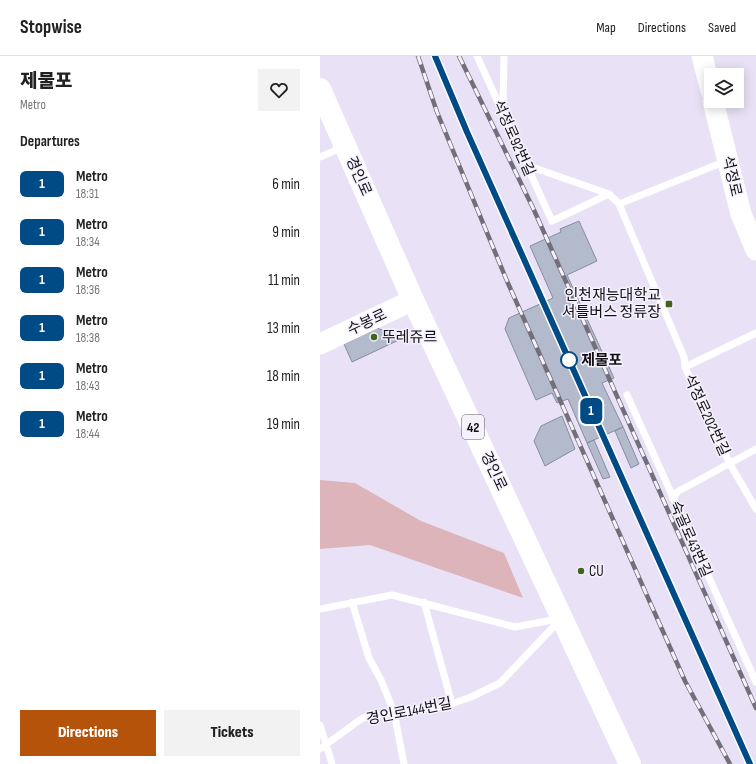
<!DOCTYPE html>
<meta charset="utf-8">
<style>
body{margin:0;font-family:"Sofia Sans Condensed","Noto Sans KR",sans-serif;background:#f2f2f2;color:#222;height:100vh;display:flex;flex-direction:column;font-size:15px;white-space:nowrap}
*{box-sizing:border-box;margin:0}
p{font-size:13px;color:#767676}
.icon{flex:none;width:22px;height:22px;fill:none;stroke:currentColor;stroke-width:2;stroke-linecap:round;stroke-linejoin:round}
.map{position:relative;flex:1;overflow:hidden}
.sheet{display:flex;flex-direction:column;background:#fff;width:320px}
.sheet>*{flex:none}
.badge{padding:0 8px;border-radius:6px;font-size:14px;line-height:26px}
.buttons{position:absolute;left:384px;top:12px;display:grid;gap:8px}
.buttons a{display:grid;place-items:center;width:40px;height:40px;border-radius:0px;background:#fff;box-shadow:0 2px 10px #0003;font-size:20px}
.map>.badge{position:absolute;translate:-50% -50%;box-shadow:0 0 0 2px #fff}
h2{padding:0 20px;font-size:15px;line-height:36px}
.round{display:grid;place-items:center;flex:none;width:42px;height:42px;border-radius:0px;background:#f2f2f2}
.headline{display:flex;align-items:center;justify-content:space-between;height:68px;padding:0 20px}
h1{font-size:19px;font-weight:800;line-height:30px}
.primary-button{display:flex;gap:8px;margin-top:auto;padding:8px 20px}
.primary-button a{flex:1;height:46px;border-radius:0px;background:#b45309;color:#fff;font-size:16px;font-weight:800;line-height:46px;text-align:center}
.primary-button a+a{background:#f2f2f2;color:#222}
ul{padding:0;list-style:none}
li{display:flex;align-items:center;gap:12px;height:48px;padding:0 20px}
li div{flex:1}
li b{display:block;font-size:15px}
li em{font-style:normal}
li .badge{min-width:44px;font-weight:700;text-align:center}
header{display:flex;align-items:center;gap:24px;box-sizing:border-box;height:56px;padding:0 20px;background:#fff;border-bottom:1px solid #e0e0e0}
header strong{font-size:19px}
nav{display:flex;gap:22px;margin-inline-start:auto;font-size:14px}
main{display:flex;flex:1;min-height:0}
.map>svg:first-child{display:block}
.green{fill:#ddb4ba}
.building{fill:#b2bacc;stroke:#868d9f}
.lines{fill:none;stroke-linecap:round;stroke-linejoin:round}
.lane{stroke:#fff;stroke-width:7}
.secondary{stroke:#fff;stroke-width:21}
.primary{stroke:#fff;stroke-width:22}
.rail-casing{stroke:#726e7a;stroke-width:4.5}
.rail{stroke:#f5f1fd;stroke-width:3;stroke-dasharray:9;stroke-linecap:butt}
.line-casing{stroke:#fff;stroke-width:9}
.line{stroke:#004a85;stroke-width:6}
.poi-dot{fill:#41631a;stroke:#f5f1fd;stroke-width:1.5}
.stop-dot{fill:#fff;stroke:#004a85;stroke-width:2}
.labels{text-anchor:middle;stroke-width:3;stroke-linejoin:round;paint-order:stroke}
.shield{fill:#f5f1fd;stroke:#56545b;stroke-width:1}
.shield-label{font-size:14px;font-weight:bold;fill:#121016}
.street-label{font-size:15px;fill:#121016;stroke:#f5f1fd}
.poi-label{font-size:15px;fill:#121016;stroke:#f5f1fd;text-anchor:start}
.stop-label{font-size:15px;font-weight:bold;fill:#121016;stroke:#f5f1fd;text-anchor:start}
</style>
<header>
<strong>Stopwise</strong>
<nav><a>Map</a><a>Directions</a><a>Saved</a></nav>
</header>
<main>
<section class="sheet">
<div class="headline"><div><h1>제물포</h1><p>Metro</p></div><a class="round"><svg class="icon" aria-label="heart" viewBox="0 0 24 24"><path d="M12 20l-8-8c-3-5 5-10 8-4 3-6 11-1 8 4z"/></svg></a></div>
<h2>Departures</h2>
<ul>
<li><span class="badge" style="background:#004a85;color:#fff">1</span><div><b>Metro</b><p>18:31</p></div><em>6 min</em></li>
<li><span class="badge" style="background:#004a85;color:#fff">1</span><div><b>Metro</b><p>18:34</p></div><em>9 min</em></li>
<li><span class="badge" style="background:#004a85;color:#fff">1</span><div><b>Metro</b><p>18:36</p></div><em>11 min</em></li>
<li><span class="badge" style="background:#004a85;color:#fff">1</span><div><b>Metro</b><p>18:38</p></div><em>13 min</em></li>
<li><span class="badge" style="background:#004a85;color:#fff">1</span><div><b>Metro</b><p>18:43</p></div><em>18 min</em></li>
<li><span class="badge" style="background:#004a85;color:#fff">1</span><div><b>Metro</b><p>18:44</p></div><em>19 min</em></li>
</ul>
<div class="primary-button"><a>Directions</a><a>Tickets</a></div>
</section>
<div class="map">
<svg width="436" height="708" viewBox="0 0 436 708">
<rect width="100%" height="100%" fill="#e9e2f6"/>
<!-- green -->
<path class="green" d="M 0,424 L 35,427 L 101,465 L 184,497 L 203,542 L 50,489 L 0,493 Z"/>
<!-- building -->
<path class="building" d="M 259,165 L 277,205 L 247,219 L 294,322 L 282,327 L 303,371 L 267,387 L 248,343 L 237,347 L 232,337 L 216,344 L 185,273 L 189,262 L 233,242 L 210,190 L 241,176 L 240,173 Z
M 57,272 L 83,282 L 32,306 L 24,288 Z
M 242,360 L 255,393 L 225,410 L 214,385 L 221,370 Z
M 303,371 L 319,408 L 311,412 L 295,375 Z
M 274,384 L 290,421 L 283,423 L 267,387 Z"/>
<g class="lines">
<!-- lane -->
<path class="lane" d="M 157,0 L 232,165 L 289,138
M 183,56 L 184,0
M 0,101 L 23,91
M 206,109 L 289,138 L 299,148 L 364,301 L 365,311 L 410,408 L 436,453
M 299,148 L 406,105
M 365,311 L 436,277
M 307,339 L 436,626
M 353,443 L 357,436 L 436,393
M 32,546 L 49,602 L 61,624 L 74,656 L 84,708
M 104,546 L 132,648
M 0,553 L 72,539 L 195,571 L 238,563
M 0,669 L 12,708
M 0,693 L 41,663 L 49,660 L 125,650 L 151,641 L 180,627 L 239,565"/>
<!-- secondary -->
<path class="secondary" d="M 382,0 L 391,35
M 393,45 L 421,158 L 436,194
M 0,288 L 93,244"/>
<!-- primary -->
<path class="primary" d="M 0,33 L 93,244 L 310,708"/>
<defs>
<path id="rail" d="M 98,0 L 117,56 L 187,225 L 365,625 L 410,708
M 115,0 L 135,48 L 430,708
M 139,0 L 214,154 L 436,652"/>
</defs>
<!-- rail casing -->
<use href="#rail" class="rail-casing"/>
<!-- rail -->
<use href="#rail" class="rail"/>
</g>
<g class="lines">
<defs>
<path id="line" d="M 115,0 L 147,76 L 430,708"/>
</defs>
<!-- line casing -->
<use href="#line" class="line-casing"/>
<!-- line -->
<use href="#line" class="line"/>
</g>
<!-- markers -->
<g class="poi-dot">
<rect x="345" y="244" width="8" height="8" rx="2"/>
<circle cx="54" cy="281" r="4"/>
<circle cx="261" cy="515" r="4"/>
</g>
<circle class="stop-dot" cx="249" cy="304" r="8"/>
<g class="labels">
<!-- shield labels -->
<rect class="shield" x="142" y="359" width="22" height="24" rx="3"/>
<g class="shield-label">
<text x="153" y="376">42</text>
</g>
<!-- street labels -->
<g class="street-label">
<text transform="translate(194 82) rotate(66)" y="5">석정로92번길</text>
<text transform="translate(39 120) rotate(66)" y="5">경인로</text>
<text transform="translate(412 120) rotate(77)" y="5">석정로</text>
<text transform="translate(47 266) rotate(-25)" y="5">수봉로</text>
<text transform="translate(387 359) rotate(65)" y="5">석정로202번길</text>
<text transform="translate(174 415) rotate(65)" y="5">경인로</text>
<text transform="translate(371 483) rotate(66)" y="5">숙골로43번길</text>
<text transform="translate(89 655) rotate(-11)" y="5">경인로144번길</text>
</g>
<!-- poi labels -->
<g class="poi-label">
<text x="341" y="244" text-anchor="end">인천재능대학교<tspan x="341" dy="17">셔틀버스 정류장</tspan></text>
<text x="62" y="286">뚜레쥬르</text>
<text x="269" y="520">CU</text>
</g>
<!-- stop labels -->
<g class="stop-label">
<text x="261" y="309">제물포</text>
</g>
</g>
</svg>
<div class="buttons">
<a><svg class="icon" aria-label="layers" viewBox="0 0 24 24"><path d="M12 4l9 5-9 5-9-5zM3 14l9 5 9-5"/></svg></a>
</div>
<b class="badge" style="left:271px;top:355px;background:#004a85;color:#fff">1</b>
</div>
</main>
